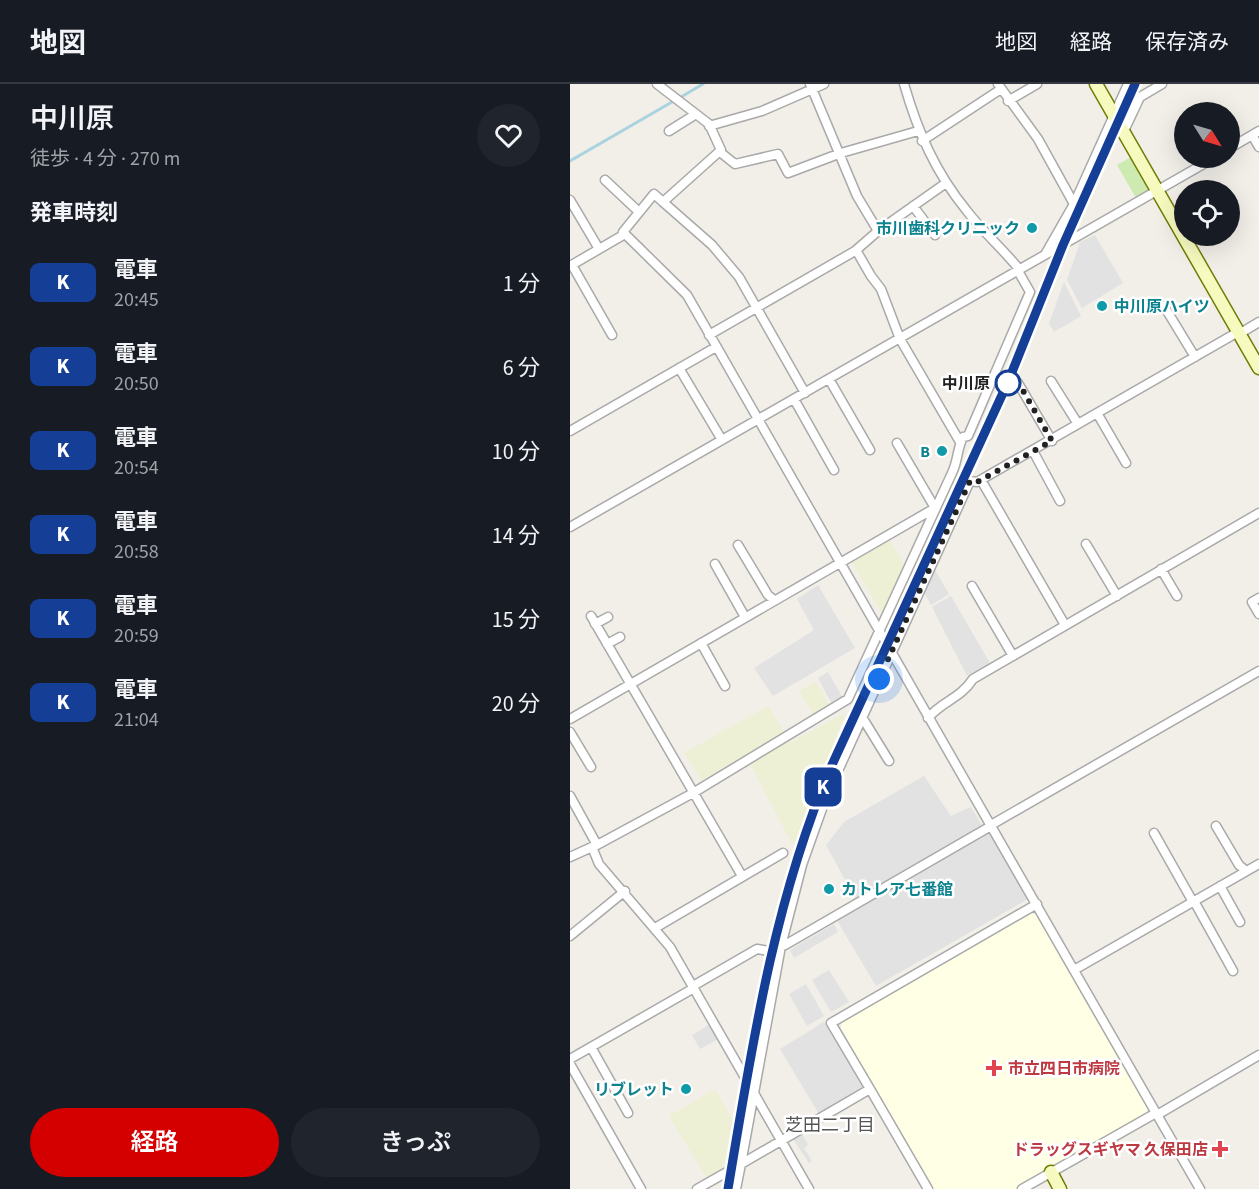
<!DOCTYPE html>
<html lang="ja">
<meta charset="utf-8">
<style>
body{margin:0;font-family:"Source Sans 3","Noto Sans JP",sans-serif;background:#20242c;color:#f1f3f6;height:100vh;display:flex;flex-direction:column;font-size:22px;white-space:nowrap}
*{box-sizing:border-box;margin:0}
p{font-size:20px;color:#9ea1a6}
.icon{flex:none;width:33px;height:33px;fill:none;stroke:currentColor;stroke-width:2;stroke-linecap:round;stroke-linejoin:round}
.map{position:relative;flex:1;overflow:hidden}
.side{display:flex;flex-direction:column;background:#171b24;width:570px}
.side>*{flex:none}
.badge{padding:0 12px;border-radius:9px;font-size:21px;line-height:39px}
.needle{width:39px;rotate:127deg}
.fabs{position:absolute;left:604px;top:18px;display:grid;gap:12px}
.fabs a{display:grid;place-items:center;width:66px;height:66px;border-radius:50%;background:#171b24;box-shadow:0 6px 24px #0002;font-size:30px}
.you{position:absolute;width:30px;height:30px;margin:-15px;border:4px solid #fff;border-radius:50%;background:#1a73e8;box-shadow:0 0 0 9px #1a73e833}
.map>.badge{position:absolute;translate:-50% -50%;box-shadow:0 0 0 3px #fff}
h2{padding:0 30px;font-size:22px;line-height:54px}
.round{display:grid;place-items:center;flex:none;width:63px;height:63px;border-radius:32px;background:#20242c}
.headline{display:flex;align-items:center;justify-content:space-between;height:102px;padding:0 30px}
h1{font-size:28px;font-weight:600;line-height:45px}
.button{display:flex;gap:12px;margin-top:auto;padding:12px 30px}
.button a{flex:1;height:69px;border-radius:36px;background:#d40000;color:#fff;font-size:24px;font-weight:600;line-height:69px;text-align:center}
.button a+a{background:#20242c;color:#f1f3f6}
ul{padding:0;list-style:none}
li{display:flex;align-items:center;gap:18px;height:84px;padding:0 30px}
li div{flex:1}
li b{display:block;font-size:22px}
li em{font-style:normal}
li .badge{min-width:66px;font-weight:700;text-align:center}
header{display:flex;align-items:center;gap:36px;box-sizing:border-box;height:84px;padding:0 30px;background:#171b24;border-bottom:2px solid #363941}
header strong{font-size:28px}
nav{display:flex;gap:33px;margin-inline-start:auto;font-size:21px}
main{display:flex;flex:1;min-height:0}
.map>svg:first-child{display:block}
.education{fill:#ffffe5}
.farmland{fill:#eef0d5}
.grass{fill:#cdebb0}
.parking{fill:#e2e2e2}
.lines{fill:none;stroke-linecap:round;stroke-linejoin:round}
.stream{stroke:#aad3df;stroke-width:3}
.street-casing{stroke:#a9a9a9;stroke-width:11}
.secondary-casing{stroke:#707d05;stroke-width:15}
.street{stroke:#fff;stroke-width:8}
.secondary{stroke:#f7fabf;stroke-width:12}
.rail-casing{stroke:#707070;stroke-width:5}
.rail{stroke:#fff;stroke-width:3;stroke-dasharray:9;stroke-linecap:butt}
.line-casing{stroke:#fff;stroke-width:14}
.line{stroke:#153f97;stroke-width:9}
.walk{stroke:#222;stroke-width:6;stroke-dasharray:0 10.8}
.culture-dot{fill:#0f9aa8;stroke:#fff;stroke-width:2}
.stop-dot{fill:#fff;stroke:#153f97;stroke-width:3}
.health-dot{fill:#e0444e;stroke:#fff;stroke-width:2}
.labels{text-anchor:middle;stroke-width:5;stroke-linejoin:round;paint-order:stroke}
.culture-label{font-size:16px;font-weight:bold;fill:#0d838f;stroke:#fff;text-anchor:end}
.stop-label{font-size:16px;font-weight:bold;fill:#222;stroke:#fff;text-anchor:end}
.health-label{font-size:16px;font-weight:bold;fill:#be3a42;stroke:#fff;text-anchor:start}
.neighbourhood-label{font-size:18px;fill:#555;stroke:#fff}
</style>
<header>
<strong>地図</strong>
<nav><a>地図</a><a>経路</a><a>保存済み</a></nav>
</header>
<main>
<section class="side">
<div class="headline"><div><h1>中川原</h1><p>徒歩 · 4 分 · 270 m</p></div><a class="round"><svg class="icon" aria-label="heart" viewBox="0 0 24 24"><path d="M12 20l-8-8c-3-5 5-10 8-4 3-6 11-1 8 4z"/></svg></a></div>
<h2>発車時刻</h2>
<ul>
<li><span class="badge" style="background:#153f97;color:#fff">K</span><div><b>電車</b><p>20:45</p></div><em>1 分</em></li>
<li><span class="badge" style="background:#153f97;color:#fff">K</span><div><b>電車</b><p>20:50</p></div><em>6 分</em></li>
<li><span class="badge" style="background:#153f97;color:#fff">K</span><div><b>電車</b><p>20:54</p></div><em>10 分</em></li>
<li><span class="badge" style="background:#153f97;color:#fff">K</span><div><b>電車</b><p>20:58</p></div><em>14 分</em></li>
<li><span class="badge" style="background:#153f97;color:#fff">K</span><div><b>電車</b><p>20:59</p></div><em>15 分</em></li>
<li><span class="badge" style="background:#153f97;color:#fff">K</span><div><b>電車</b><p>21:04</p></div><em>20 分</em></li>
</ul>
<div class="button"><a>経路</a><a>きっぷ</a></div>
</section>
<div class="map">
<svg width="689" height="1105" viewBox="0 0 689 1105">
<rect width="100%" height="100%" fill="#f2efe9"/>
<!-- education -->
<path class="education" d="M 461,829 L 469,832 L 578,1023 L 576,1030 L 446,1105 L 363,1105 L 271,944 L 272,938 Z"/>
<!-- farmland -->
<path class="farmland" d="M 320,456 L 338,488 L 315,535 L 281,477 Z
M 246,597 L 262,625 L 246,635 L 229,607 Z
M 198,622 L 221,658 L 275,629 L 228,756 L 222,760 L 177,674 L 133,699 L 114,669 Z
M 145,1005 L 165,1040 L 160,1080 L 137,1095 L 99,1032 Z"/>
<!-- grass -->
<path class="grass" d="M 561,73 L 580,105 L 566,114 L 547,81 Z"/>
<!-- parking -->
<path class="parking" d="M 525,151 L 553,199 L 512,224 L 497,196 L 510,158 Z
M 494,198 L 511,232 L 484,248 L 479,239 Z
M 365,486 L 379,510 L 361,521 L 354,508 Z
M 248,501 L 285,564 L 203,612 L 184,584 L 244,546 L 227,515 Z
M 381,512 L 420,579 L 397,592 L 362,523 Z
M 258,588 L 274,616 L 264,624 L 248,594 Z
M 354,692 L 381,732 L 401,723 L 413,743 L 285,814 L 256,761 L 274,738 Z
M 419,747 L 458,815 L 306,902 L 266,835 Z
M 264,840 L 268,848 L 224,874 L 220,866 Z
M 259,886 L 279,918 L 261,928 L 242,896 Z
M 236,900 L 254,932 L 237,942 L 219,910 Z
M 254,938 L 293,1003 L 249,1030 L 210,965 Z
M 142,939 L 152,953 L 130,965 L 122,951 Z
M 232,1050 L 238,1061 L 234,1064 L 242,1077 L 239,1079 L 223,1055 Z"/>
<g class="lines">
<!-- stream -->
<path class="stream" d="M 111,13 L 133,0
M 0,77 L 102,18"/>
<defs>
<path id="street" d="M 87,0 L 139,40 L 151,66 L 93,118 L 84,110 L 53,148 L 117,211 L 421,742
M 240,0 L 287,112 L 308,147
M 334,0 C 348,48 365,88 397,127 C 413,148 433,165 449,185
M 428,0 L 468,55 L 504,120
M 438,17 L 467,0
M 139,42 L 192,27 L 254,0
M 99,47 L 126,30
M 553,49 L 570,13 L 592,0
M 682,51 L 689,63
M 352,57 L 431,5
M 660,64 L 689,47
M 150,68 L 165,80 L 208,70 L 218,89 L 271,69 L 348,47
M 35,96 L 69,128
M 0,116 L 29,165
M 93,118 L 142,161 L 169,193 L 235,309
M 343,122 L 365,151
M 286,166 L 301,192 L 311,205 L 330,255 L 390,358
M 476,169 L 504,120 L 558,0
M 2,181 L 42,251
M 0,182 L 55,150
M 594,222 L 625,273
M 669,250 L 689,238
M 139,251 L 285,167 L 308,147 L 376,99
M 109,284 L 152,356
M 259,295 L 300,366
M 481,297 L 508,340
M 448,299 L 482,357
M 224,315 L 264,386
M 527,329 L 556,379
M 0,347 L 146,263
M 327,359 L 365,424
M 463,367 L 490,417
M 411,396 L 495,541
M 0,443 L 644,74
M 516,460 L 547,512
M 168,461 L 198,511 L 204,516
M 145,480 L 175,533
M 591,485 L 607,512
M 402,502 L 443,572
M 689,514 L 682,518 L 689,530
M 21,532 L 172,792
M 25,540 L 38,533
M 131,559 L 155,602
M 37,560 L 50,553
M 292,633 L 319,677
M 358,634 C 372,617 390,615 403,595 L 689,429
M 0,635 L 365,424
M 0,648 L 21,683
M 0,712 L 27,761 L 22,763 L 29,780 L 100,863 L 239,1105
M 421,741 L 689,587
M 646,742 L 669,781 L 676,787
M 584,749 L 623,818
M 27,761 L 123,709 L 278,615 L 382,389 C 388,377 387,365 393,353 L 398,352 L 460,208 L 448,187
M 0,773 L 22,763
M 650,802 L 670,838
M 624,817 L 663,887
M 85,844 L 213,769
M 0,852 L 55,807
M 504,886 L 689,780
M 123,902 L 187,865 L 199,867 L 215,861 L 421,742 L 586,1029 L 452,1105
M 21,963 L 58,1029
M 0,975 L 124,904
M 0,980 L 71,1105
M 300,1005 L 358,1105
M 586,1029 L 630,1105
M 587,1031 L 689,971
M 127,1105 L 171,1080 L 211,862 L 232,781 L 257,711 L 400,397 L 407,398 L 668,248
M 166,1105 L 171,1080 L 300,1005 L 261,939 L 467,820"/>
<path id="secondary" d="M 526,0 L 689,284
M 481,1088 L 490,1105"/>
</defs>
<!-- street casing -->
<use href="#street" class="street-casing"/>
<!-- secondary casing -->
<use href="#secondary" class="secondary-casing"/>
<!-- street -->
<use href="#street" class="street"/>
<!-- secondary -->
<use href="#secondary" class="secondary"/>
<defs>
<path id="rail" d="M 158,1105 C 182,963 203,816 261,683 L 438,299 L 493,161 L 565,0"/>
</defs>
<!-- rail casing -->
<use href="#rail" class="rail-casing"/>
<!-- rail -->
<use href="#rail" class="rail"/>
</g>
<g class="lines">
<defs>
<path id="line" d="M 158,1105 C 182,962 204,816 261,683 L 438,298 L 493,161 L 565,0"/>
</defs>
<!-- line casing -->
<use href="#line" class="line-casing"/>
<!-- line -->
<use href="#line" class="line"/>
<!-- walk -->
<path class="walk" d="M 309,595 L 400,397 L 407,398 L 482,357 L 448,298 L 438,299"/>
</g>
<!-- markers -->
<g class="culture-dot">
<circle cx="462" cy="144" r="6"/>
<circle cx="532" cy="222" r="6"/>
<circle cx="372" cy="367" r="6"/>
<circle cx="259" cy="805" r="6"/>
<circle cx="116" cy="1005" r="6"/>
</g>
<circle class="stop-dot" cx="438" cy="299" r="12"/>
<g class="health-dot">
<path d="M421 975h6v6h6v6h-6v6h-6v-6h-6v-6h6z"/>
<path d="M647 1056h6v6h6v6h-6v6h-6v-6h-6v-6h6z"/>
</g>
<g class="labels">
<!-- culture labels -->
<g class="culture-label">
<text x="450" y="150">市川歯科クリニック</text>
<text x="544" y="228" text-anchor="start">中川原ハイツ</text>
<text x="360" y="373">B</text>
<text x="271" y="811" text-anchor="start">カトレア七番館</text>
<text x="104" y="1011">リブレット</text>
</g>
<!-- stop labels -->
<g class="stop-label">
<text x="420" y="305">中川原</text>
</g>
<!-- health labels -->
<g class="health-label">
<text x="438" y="990">市立四日市病院</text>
<text x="638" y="1071" text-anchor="end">ドラッグスギヤマ 久保田店</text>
</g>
<!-- neighbourhood labels -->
<g class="neighbourhood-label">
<text x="260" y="1047">芝田二丁目</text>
</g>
</g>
</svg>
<div class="fabs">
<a><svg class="needle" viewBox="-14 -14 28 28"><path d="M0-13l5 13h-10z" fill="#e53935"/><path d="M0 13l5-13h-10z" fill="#9ea1a6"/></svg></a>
<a><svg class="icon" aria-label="locate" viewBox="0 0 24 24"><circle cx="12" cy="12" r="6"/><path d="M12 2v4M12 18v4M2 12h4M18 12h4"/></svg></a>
</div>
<div class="you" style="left:309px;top:595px"></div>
<b class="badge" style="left:253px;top:703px;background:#153f97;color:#fff">K</b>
</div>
</main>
